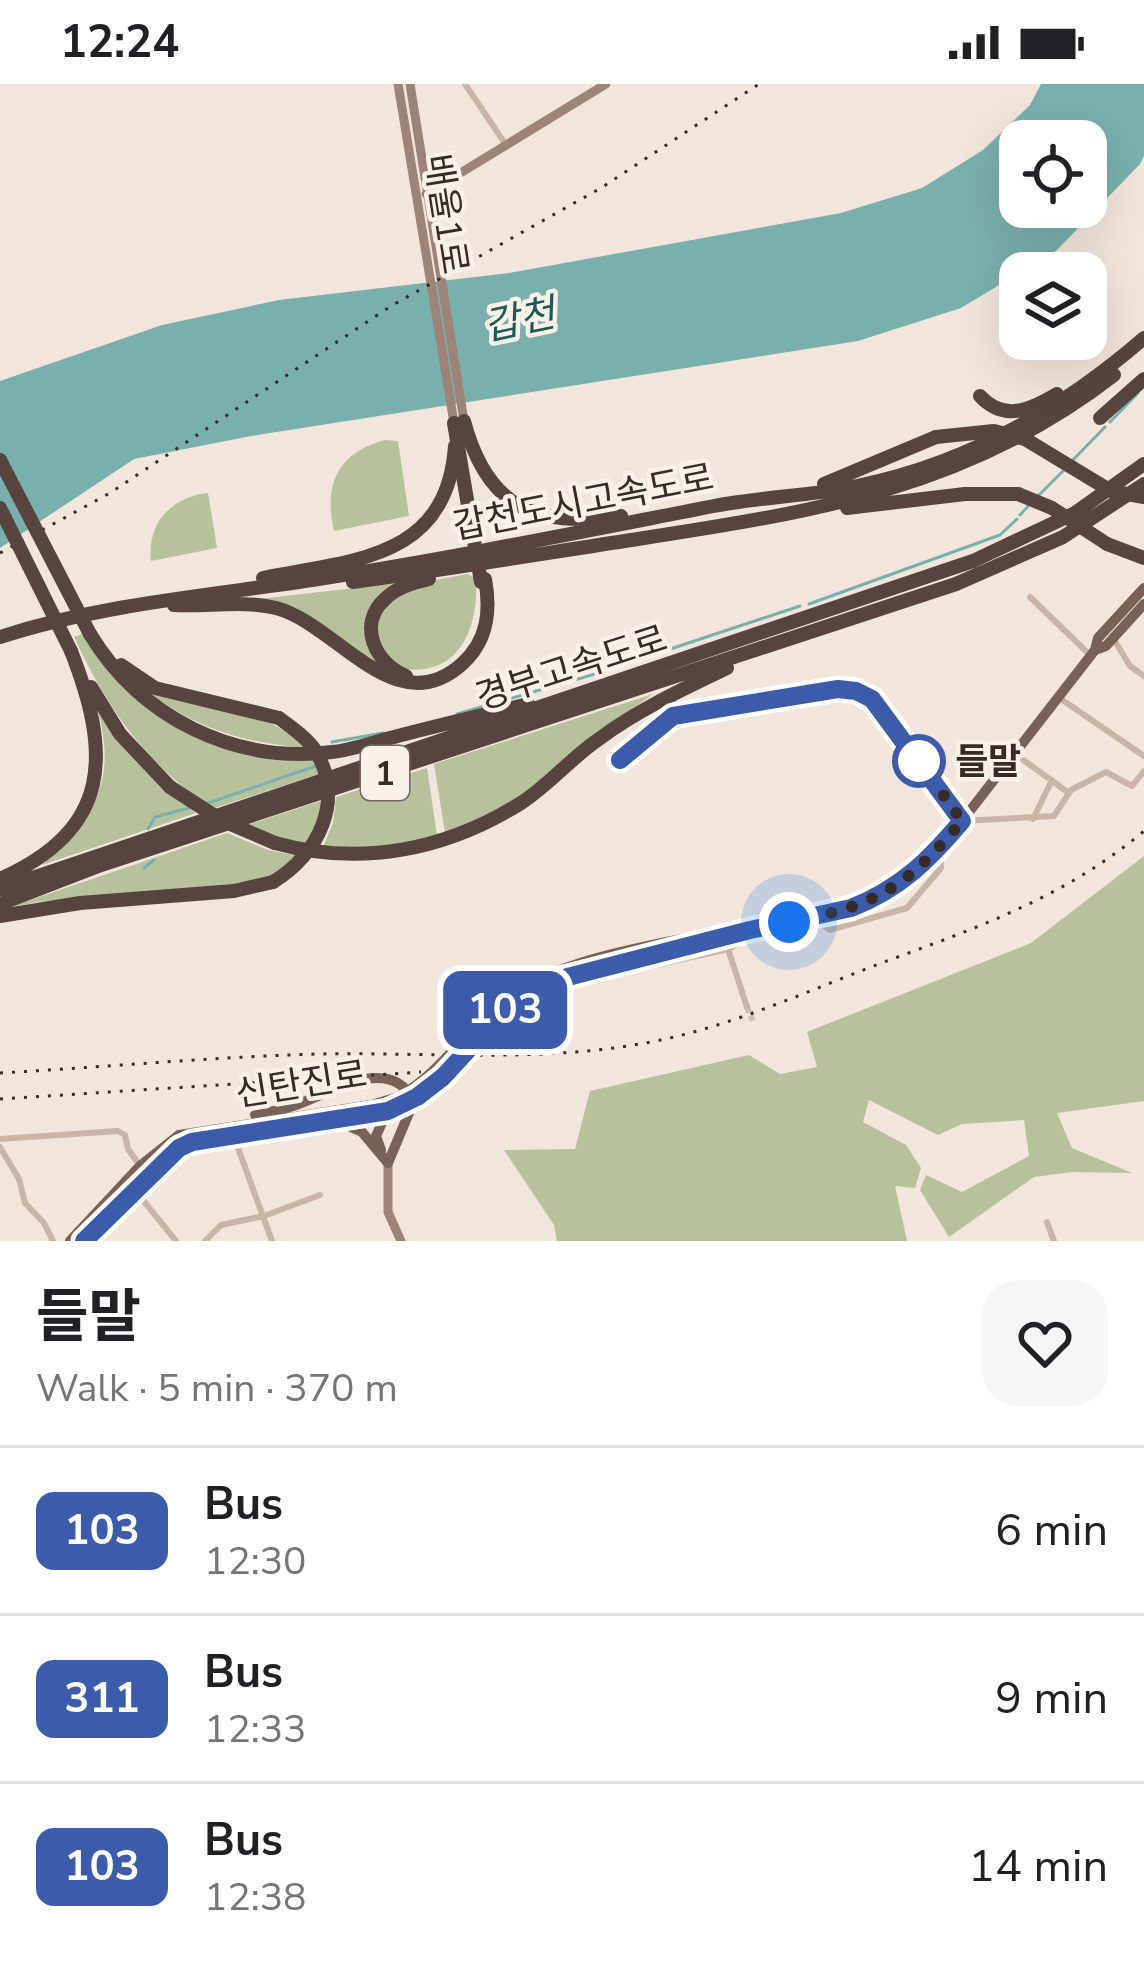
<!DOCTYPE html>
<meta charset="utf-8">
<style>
body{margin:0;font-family:"Nunito Sans","Noto Sans KR",sans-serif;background:#f6f6f6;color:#202124;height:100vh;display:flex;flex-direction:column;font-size:45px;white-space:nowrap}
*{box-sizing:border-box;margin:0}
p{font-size:39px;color:#757577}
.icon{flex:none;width:66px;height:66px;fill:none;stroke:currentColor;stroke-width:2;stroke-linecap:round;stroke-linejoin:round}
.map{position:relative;height:1157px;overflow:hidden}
.side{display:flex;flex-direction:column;background:#fff;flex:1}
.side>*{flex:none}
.badge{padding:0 24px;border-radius:18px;font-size:42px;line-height:78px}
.tools{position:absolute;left:999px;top:36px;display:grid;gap:24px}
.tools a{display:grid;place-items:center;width:108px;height:108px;border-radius:24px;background:#fff;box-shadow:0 12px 48px #0002;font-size:60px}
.you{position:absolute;width:60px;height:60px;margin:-30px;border:9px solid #fff;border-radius:50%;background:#1a73e8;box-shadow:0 0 0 18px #1a73e833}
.map>.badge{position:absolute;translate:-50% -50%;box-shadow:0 0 0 6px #fff}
.round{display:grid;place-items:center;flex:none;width:126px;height:126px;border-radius:36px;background:#f6f6f6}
.summary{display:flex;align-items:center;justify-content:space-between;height:204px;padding:0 36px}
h1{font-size:57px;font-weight:700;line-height:90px}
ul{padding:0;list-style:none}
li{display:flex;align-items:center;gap:36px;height:168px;padding:0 36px;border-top:3px solid #e0e0e0}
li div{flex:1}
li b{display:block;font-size:45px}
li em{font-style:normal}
li .badge{min-width:132px;font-weight:700;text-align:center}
.status{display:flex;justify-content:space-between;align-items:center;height:84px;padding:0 60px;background:#fff;direction:ltr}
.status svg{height:33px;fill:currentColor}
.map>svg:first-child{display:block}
.green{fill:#b7c19b}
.water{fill:#79b0ae;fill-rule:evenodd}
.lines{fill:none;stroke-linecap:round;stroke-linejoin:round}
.stream{stroke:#79b0ae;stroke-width:3}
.street-tunnel{stroke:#cdc0b7;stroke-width:6;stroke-dasharray:6 3;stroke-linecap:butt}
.street{stroke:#cab4a7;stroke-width:6}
.secondary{stroke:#9e8378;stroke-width:9}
.primary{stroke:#796158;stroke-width:10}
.highway{stroke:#58443e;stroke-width:14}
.rail{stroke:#372b27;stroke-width:3;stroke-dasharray:3 9;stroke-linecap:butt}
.primary-bridge{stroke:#796158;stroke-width:10}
.highway-bridge{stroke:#58443e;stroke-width:14}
.line-casing{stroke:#fff;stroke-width:27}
.line{stroke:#3d5bab;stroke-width:18}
.walk{stroke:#372b27;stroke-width:12;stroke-dasharray:0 21.6}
.stop-dot{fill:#fff;stroke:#3d5bab;stroke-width:6}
.labels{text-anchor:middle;stroke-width:9;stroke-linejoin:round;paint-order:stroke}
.shield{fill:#faf0e7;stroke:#726661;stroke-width:3}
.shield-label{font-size:33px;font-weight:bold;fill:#372b27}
.street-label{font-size:36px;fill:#372b27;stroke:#faf0e7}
.stop-label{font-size:36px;font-weight:bold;fill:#372b27;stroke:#faf0e7;text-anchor:start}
.water-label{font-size:39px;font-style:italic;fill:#1c5958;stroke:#faf0e7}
</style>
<div class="status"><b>12:24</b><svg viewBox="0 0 49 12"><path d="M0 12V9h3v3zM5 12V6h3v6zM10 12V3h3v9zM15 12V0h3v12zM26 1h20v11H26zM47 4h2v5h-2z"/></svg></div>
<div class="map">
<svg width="1144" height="1157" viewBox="0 0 1144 1157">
<rect width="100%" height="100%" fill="#f2e5db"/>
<!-- green -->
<path class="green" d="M 385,356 L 398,357 L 409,432 L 334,447 C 324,402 336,369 385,356 Z
M 208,409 L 217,464 L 151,477 C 147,439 171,413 208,409 Z
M 468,490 L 476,495 C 479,548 456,598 394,583 L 373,552 C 383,500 423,499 468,490 Z
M 407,498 L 397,503 L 371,547 L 392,587 L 250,516 Z
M 84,549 C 149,638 202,674 315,676 L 322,689 L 212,725 C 144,677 109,627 74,553 Z
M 136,598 C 194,614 262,622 307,664 C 241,659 187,642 136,598 Z
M 653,610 L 583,660 L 520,713 L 492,730 L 445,749 L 434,680 Z
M 97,624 L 162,703 L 196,729 L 42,781 C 95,734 118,695 97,624 Z
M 427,684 L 437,752 L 392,764 L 323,763 L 333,739 L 336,713 Z
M 324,716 L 310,762 L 276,755 L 244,742 Z
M 227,749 L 268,766 L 299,772 L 281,787 L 252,800 L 37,818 L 4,825 Z
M 1144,772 L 1144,1017 L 1057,1029 L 1072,1064 L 1132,1089 L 1072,1088 L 1034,1093 L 949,1153 L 920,1106 L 926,1091 L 962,1108 L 1029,1072 L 1024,1036 L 962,1040 L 938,1051 L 869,1016 L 863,1038 L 906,1061 L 921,1084 L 915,1104 L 895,1102 L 907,1157 L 557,1157 L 554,1141 L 504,1066 L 575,1065 L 590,1007 L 749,971 L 780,990 L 817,983 L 807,948 L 1031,859 Z"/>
<!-- water -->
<path class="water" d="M 1041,0 L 1144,0 L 1144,72 L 1140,80 L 1057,166 L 961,224 L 858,257 L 251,352 L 134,375 L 0,464 L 0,297 L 162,241 L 279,216 L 509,189 L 841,129 L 922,104 L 983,66 L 1030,21 ZM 1020,57 L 1086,57 L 1086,123 L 1020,123 Z"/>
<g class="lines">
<!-- stream -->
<path class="stream" d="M 1110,338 L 1138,309
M 1071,378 L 1105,343
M 1038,412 L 1065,385
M 1020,431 L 1031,419
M 809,520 L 1000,451 L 1017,435
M 457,630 L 595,590 L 800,522
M 332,658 L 383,649
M 208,719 L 316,682
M 148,745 L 155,733 L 193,723
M 144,784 L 154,776"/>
<!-- street-tunnel -->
<path class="street-tunnel" d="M 747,923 L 753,937"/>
<!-- street -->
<path class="street" d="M 465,0 L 506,61
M 1030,513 L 1091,572
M 1113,554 L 1130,582 L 1144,592
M 1058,613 L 1144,672
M 673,632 L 838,605 C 857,607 869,611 882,625 L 962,737 L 1054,732 L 1071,706 L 1106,688 L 1132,702 L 1144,687
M 1015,670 L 1069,709
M 1033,735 L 1052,696
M 813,834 L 830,846 L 907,824 L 941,784 L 940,763
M 728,865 L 747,923
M 500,904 L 517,924 L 532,914
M 549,905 L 728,865 L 760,848
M 234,1053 L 272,1157
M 0,1055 L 118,1047 L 125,1051 L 128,1065 L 140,1082
M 0,1063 L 19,1095 L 25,1119 L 44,1139 L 53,1157
M 134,1105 L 176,1157
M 1047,1138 L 1054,1157
M 205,1157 L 221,1141 L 264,1132 L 320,1111"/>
<!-- secondary -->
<path class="secondary" d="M 398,0 L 454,339
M 410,0 L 464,337
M 426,110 L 606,0
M 430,126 L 453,99
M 388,1079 L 388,1128 L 401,1157"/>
<!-- primary -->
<path class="primary" d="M 1095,566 L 1106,562 L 1144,520
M 730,853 L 851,824 L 896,804 L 918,787 L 962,737 L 1095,566 L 1098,554 L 1144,504
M 255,1031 C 268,1028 281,1026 293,1022 C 328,1011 389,968 414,1017 L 388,1079
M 342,1039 L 362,1048 L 388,1079
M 381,1066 L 376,1052 L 387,1028
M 70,1157 L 140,1082 L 179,1051 L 371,1021 L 398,1013
M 84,1157 L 170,1071 L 192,1058 L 361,1033 L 403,1021"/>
<!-- highway -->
<path class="highway" d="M 980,312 C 1004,338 1030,326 1057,310
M 1100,334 L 1144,295
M 464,337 C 487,424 536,444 621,432
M 824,400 L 936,353
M 847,424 L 965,410 L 1018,410
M 1107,460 L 1144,474
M 263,494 C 352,476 447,476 455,362
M 353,498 C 444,486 534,471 625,457 C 806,429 965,407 1114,291
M 174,521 C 207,523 244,516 276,524 C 337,540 395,640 462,580 C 488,557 491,527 485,495
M 90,550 C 141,634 234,680 332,668 C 353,666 373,658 394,653 C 439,641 483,631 528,620
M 0,553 C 102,520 206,512 312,496 C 447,475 580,448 714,422 C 761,413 810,412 857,402 C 966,380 1061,326 1144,254
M 121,581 L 155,604 L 279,634
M 406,592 C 375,580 357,540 385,515 C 397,503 413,499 429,495
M 91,603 L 120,650 L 170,703
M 275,759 C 361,783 446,766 521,719 C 549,701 571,674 599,655 C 638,626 683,605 727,584
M 0,795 C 113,745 111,669 71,567
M 0,805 L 973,477 L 1075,429 L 1144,380
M 0,820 L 101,781 L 956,500 L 1063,453 L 1144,400
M 0,832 L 80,819 L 234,807 L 273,798"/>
<!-- rail -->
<path class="rail" d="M 0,469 L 110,409 L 391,222 L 601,104 L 759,0
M 0,989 C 106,983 212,973 318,970 C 427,968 537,979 645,959 C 731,944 813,904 895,874 C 985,841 1069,810 1144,747
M 0,1015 L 421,988"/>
<!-- primary-bridge -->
<path class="primary-bridge" d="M 580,889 L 730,853
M 398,1013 C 443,988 467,943 508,914 C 569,870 657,862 728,845
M 403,1021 C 439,1001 459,971 488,941 C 509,920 534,906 562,894"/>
<!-- highway-bridge -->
<path class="highway-bridge" d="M 454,339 L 481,498
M 936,353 L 994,347 L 1025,355 L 1111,407 L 1144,413
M 0,376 L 90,550
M 1018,410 L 1052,424 L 1107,460
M 0,424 L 71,567
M 170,703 L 221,736 L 275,759
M 273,798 C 318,771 346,716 315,666 C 306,653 291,643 279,634"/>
</g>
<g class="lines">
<defs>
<path id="line" d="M 84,1157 L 179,1064 L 192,1058 L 388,1027 L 417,1013 L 443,993 L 502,929 L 530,909 L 560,895 L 750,846 L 851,824 C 900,805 929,776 962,737 L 872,615 L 856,607 L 838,605 L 673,632 L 620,676"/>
</defs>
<!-- line casing -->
<use href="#line" class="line-casing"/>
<!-- line -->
<use href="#line" class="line"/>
<!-- walk -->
<path class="walk" d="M 789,838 C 877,822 905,804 962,737 L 908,662 L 919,677"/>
</g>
<!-- markers -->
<circle class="stop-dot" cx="919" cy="677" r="24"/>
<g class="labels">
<!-- shield labels -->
<rect class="shield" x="361" y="662" width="48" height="54" rx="9"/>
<g class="shield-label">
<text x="385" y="701">1</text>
</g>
<!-- street labels -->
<g class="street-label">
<text transform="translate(447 130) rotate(81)" y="13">배울1로</text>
<text transform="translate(583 417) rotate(-11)" y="13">갑천도시고속도로</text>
<text transform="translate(571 583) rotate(-18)" y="13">경부고속도로</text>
<text transform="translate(301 999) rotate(-9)" y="13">신탄진로</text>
</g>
<!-- stop labels -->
<g class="stop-label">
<text x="955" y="690">들말</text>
</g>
<!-- water labels -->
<g class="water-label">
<text transform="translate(519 235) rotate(-12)" y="14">갑천</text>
</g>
</g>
</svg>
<div class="tools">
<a><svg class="icon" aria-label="locate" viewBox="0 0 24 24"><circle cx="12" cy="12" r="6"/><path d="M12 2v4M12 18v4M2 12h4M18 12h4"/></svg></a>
<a><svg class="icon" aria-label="layers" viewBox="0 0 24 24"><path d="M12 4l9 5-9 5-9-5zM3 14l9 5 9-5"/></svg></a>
</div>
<div class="you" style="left:789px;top:838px"></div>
<b class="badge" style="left:505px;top:926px;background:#3d5bab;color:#fff">103</b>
</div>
<section class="side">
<div class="summary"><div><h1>들말</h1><p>Walk · 5 min · 370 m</p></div><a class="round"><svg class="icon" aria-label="heart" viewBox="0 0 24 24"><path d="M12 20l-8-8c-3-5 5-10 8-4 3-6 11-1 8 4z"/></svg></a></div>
<ul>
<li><span class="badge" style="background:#3d5bab;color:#fff">103</span><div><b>Bus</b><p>12:30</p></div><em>6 min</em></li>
<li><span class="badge" style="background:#3d5bab;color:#fff">311</span><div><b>Bus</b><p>12:33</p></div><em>9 min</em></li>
<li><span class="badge" style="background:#3d5bab;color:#fff">103</span><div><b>Bus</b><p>12:38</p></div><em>14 min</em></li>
</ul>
</section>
